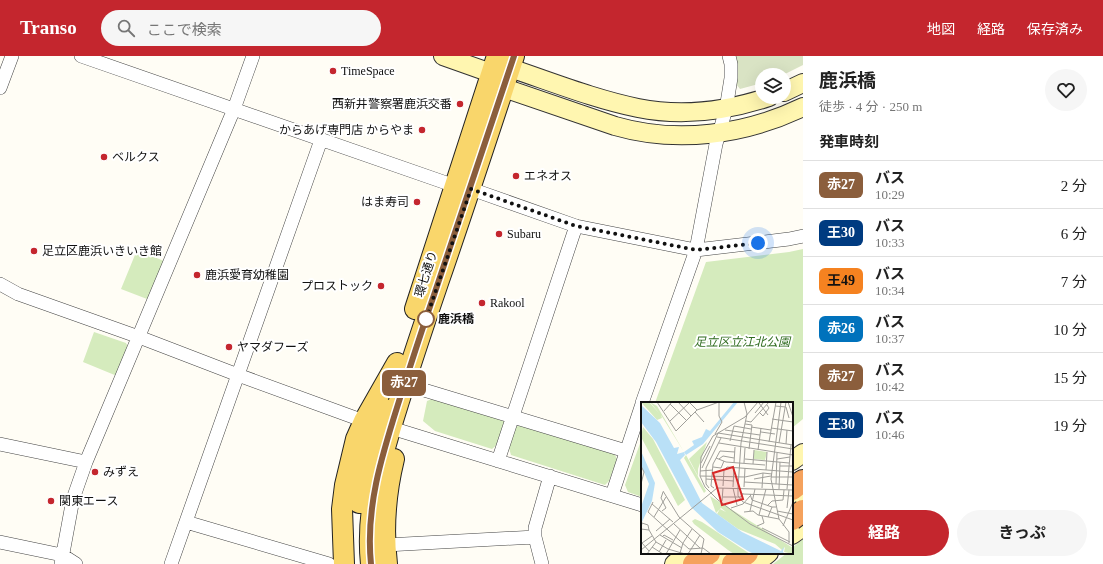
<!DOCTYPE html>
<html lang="ja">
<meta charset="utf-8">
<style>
body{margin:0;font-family:"Times New Roman","Noto Sans JP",serif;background:#f6f6f6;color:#222;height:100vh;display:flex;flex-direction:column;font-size:15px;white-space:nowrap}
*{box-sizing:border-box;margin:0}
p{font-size:13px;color:#767676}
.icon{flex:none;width:22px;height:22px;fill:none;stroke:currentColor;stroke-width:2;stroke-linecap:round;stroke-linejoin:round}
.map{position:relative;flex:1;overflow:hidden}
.drawer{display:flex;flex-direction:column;background:#fff;width:300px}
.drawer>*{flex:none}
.badge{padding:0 8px;border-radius:6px;font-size:14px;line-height:26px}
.tools{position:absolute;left:755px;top:12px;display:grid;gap:8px}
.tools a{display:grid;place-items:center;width:36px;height:36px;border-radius:50%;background:#fff;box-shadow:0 4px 16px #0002;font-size:20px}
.you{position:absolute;width:20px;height:20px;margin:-10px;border:3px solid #fff;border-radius:50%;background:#1a73e8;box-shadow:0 0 0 6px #1a73e833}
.map>.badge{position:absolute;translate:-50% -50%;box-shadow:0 0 0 2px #fff}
h2{padding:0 16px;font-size:15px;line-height:36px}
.round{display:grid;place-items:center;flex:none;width:42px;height:42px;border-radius:21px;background:#f6f6f6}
.overview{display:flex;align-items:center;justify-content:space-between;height:68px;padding:0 16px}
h1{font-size:19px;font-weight:700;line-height:30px}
.cta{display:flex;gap:8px;margin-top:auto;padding:8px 16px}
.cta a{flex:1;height:46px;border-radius:24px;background:#c4262e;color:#fff;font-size:16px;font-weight:700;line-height:46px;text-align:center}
.cta a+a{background:#f6f6f6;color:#222}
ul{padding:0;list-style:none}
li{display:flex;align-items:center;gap:12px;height:48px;padding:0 16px;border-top:1px solid #e0e0e0}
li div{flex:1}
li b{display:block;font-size:15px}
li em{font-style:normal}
li .badge{min-width:44px;font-weight:700;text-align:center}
header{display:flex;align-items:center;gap:24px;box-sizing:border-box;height:56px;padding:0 20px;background:#c4262e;color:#fff}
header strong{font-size:19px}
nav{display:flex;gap:22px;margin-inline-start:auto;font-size:14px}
.search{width:280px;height:36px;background:#f6f6f6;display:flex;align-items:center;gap:10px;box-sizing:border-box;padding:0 14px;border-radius:22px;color:#767676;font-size:15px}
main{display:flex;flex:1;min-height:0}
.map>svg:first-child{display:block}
.green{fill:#d5ebbd}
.cemetery{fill:#d9e3c4}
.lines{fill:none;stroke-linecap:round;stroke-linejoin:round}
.street-casing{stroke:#444;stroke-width:14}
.secondary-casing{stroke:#333;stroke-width:20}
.primary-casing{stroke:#222;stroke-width:22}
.highway-casing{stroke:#222;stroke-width:24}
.street{stroke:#fff;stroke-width:13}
.secondary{stroke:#fff6b0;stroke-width:18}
.primary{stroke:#f9d66b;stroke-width:20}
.highway{stroke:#f5a25d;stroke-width:22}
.highway-bridge-casing{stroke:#222;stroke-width:24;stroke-linecap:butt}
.highway-bridge{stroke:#f5a25d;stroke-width:22}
.line-casing{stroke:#fff;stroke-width:9}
.line{stroke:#8b5e3c;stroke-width:6}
.walk{stroke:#111;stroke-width:4;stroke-dasharray:0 7.2}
.poi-dot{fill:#c4262e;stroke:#fff;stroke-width:1.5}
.stop-dot{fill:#fff;stroke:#8b5e3c;stroke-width:2}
.labels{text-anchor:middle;stroke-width:4;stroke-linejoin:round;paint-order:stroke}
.poi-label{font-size:12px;fill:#111;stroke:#fff;text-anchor:start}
.street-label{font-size:12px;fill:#111;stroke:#fff}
.stop-label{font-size:12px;font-weight:bold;fill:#111;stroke:#fff;text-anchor:start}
.park-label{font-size:12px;font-style:italic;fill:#2f6b1f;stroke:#fff}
.inset-road{fill:none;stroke:#a09f9a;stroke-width:1}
.view{fill:#d62828;fill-opacity:0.15;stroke:#d62828;stroke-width:2}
.inset-edge{fill:none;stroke:#111;stroke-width:2}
</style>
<header>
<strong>Transo</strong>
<div class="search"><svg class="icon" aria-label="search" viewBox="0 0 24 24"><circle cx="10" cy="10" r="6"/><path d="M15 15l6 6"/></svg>ここで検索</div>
<nav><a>地図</a><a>経路</a><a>保存済み</a></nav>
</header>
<main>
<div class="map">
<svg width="803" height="508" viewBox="0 0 803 508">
<rect width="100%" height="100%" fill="#fffdf5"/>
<!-- green -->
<path class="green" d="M 803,193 L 803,363 L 792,372 L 792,347 L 655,347 L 706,206 L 789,196 Z
M 137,194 L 164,205 L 147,243 L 121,233 Z
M 94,276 L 126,287 L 128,291 L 117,320 L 83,306 Z
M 432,343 L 504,365 C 504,373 499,389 492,393 L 435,375 L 423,365 L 427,345 Z
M 520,369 L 614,397 L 617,403 L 609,425 L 605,429 L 511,399 L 509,392 L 516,371 Z
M 642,382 L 642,441 L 628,436 L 625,429 Z
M 803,483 L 803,508 L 773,508 L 787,497 L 792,497 L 792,492 Z"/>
<!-- cemetery -->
<path class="cemetery" d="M 736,0 L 803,0 L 803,9 L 783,19 L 762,19 L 762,27 L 740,33 L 736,28 L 738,13 Z"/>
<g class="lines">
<defs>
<path id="street" d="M 81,0 L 455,130
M 0,32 L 12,0
M 471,133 L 576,170 L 696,194 L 789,183 L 803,180
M 0,228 L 18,238 L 139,281 L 238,319 L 364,365
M 404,328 L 626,395
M 642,347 L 696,194 L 716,88 L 726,53 L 731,22 L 731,8 L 729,0
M 401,375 L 642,449
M 0,388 L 86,406
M 498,405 L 576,170
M 612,439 L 642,348
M 186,466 L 329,508
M 0,486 L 62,499 L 76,508
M 386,489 L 535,481
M 61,508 L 73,443 L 86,406 L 234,53 L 253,0
M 171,508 L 321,84
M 542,508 L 535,481 L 535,472 L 550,420"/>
<path id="secondary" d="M 443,0 L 491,17 L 504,32 L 615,70 C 677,88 745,79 803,51
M 497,15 L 510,12 C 552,26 594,43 638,52 C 682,61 727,55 769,41
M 784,36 L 803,27
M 792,405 L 803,397
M 792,450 L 803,442
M 792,479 L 803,471
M 674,508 L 687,497
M 716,508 L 730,497
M 755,508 L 769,497"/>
<path id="primary" d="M 415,253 L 497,0
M 359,447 L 366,406 L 383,352
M 344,508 L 342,453 L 345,429 L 356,383 L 364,365 L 397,307
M 371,508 C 365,450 383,396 400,342 C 412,304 425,265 438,227 C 464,152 489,76 514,0
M 387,508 C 383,474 386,436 394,403"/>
<path id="highway" d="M 792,433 L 803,425
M 694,508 L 709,497
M 733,508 L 747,497"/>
</defs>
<!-- street casing -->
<use href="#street" class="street-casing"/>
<!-- secondary casing -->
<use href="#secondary" class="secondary-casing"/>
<!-- primary casing -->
<use href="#primary" class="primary-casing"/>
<!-- highway casing -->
<use href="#highway" class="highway-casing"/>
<!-- street -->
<use href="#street" class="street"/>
<!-- secondary -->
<use href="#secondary" class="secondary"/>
<!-- primary -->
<use href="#primary" class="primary"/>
<!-- highway -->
<use href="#highway" class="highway"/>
<defs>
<path id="highway-bridge" d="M 792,463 L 803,455"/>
</defs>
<!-- highway-bridge casing -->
<use href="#highway-bridge" class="highway-bridge-casing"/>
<!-- highway-bridge -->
<use href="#highway-bridge" class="highway-bridge"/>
</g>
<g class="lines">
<defs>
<path id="line" d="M 371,508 C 365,450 383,396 400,342 C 411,308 422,273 434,239 C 461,159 488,79 514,0"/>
</defs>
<!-- line casing -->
<use href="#line" class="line-casing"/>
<!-- line -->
<use href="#line" class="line"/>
<!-- walk -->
<path class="walk" d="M 426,263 L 425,266 L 471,133 L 576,170 L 696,194 L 758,187"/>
</g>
<!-- markers -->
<g class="poi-dot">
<circle cx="333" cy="15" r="4"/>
<circle cx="460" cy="48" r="4"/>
<circle cx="422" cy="74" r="4"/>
<circle cx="104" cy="101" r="4"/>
<circle cx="516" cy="120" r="4"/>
<circle cx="417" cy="146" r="4"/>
<circle cx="499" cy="178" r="4"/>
<circle cx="34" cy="195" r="4"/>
<circle cx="197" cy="219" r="4"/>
<circle cx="381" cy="230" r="4"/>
<circle cx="482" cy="247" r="4"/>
<circle cx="229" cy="291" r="4"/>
<circle cx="95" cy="416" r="4"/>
<circle cx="51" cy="445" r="4"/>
</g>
<circle class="stop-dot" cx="426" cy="263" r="8"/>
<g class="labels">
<!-- poi labels -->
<g class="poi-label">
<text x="341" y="19">TimeSpace</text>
<text x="452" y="52" text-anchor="end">西新井警察署鹿浜交番</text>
<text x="414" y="78" text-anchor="end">からあげ専門店 からやま</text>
<text x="112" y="105">ベルクス</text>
<text x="524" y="124">エネオス</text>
<text x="409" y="150" text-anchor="end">はま寿司</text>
<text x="507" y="182">Subaru</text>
<text x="42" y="199">足立区鹿浜いきいき館</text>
<text x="205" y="223">鹿浜愛育幼稚園</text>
<text x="373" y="234" text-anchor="end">プロストック</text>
<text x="490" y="251">Rakool</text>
<text x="237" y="295">ヤマダフーズ</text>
<text x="103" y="420">みずえ</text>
<text x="59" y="449">関東エース</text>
</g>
<!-- street labels -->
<g class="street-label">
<text transform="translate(426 218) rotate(-72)" y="4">環七通り</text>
</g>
<!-- stop labels -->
<g class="stop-label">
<text x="438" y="267">鹿浜橋</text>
</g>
<!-- park labels -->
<g class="park-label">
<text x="742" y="290">足立区立江北公園</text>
</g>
</g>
<!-- overview -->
<g transform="translate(641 346)">
<rect width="152" height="152" fill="#fffdf5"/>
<path d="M 0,0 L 8,0 L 18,11 L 9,0 L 16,4 L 43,50 L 20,13 L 21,16 L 16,18 ZM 2,25 L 12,37 L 44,98 L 37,104 L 0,35 ZM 66,40 L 57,67 L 57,74 L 48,57 ZM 113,48 L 126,50 L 124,58 L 113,57 ZM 45,53 L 65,89 L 63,91 L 43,56 ZM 69,94 L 152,146 L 152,152 L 143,150 L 144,145 L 141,148 L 134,142 L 97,127 L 76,112 L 79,107 L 85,110 L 80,106 L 75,111 ZM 54,117 L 61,120 L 109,152 L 93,152 L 87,148 L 53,122 L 51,119 Z" fill="#d5ebbd"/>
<path d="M 93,0 L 97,0 L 62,42 L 45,53 L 43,50 L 53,43 L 51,39 L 61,35 L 65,27 L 69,29 ZM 0,3 L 19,21 L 33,46 L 38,45 L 36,52 L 43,50 L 44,53 L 39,58 L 61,101 L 101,130 L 140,149 L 143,145 L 142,150 L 144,152 L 113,152 L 107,149 L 77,130 L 50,105 L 15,40 L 0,20 ZM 0,49 L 14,81 L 11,99 L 0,122 L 0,105 L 8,82 L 0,63 Z" fill="#b9e0f7"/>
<path class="inset-road" d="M 16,0 L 35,29 L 56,8M 37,0 L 50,14M 48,0 L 56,8 L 78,0M 117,0 L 104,15 L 72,34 L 60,55 L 59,74 L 64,85 L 77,98 L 109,122 L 152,144M 140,0 L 130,77 L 138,117 L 148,130 L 148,141M 147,0 L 152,15M 118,1 L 127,13M 29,2 L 45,18M 134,4 L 145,5 L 148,16M 23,9 L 31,0M 54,10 L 63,20M 114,11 L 123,0M 119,11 L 122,14 L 128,6 L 126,3M 131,17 L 152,20M 29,19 L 48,1M 105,19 L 110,20 L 128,0M 104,22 L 111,23 L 108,47M 110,25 L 130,28M 130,26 L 152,29M 84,28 L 119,33M 120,30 L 134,32M 74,32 L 81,20 L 78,14 L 78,0M 76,35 L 152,47M 89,39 L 93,24 L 110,27M 128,40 L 135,0M 78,41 L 152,53M 138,41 L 145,0M 145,42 L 146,28M 117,48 L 120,26M 75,56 L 85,60 L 124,63M 78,57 L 82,54 L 93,56M 104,57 L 148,61M 136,57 L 149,55M 60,61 L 69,44M 93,61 L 94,45M 103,61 L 104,46M 112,62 L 113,48M 0,64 L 3,70 L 0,82M 139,64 L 152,64M 72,65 L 80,66 L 83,59M 61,66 L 77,31 L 152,43M 125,68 L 126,50M 59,69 L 72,68M 59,74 L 104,75 L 122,71 L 131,72M 130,75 L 152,75M 65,77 L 93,79M 113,77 L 130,74M 103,80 L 152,83M 135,82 L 136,51M 82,84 L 83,68 L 86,65 L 152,70M 92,85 L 93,65M 103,85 L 104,66M 68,86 L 65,82 L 65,66 L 80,36M 73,86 L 70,84 L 72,62 L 79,49 L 94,50M 92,86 L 96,103M 97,86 L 97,94 L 102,100 L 152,118M 97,86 L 100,41 L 106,12 L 103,0M 121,86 L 122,71M 138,87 L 139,60M 146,87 L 150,43M 22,89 L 38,115 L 63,137 L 60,152M 102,92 L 152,94M 109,92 L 111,98 L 131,105M 82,95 L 100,95 L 102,91M 81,99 L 82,86M 12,100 L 7,110 L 48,147 L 62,146 L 70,152M 11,102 L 32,120M 126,104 L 131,99 L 142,98 L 143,88M 90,106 L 102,102 L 109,94M 146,106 L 148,88M 21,109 L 25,106 L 20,96 L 22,90M 109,109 L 114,87M 136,109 L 152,112M 103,110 L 112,109 L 117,113 L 138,117M 118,113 L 125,87M 13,115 L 25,95M 127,115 L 131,105 L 135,105M 33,122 L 59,146M 116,124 L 123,121 L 121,114M 142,124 L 152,100M 0,126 L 1,121 L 7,123 L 8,128M 121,126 L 149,140M 0,127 L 8,128 L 15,140 L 27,147 L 44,152M 15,129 L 29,117M 19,133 L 41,146M 21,135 L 23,133 L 32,138M 11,145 L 22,152M 0,148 L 76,86 L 152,88M 8,149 L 1,141 L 11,134M 18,150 L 25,138M 39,151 L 42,141 L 51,127M 6,152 L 15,140M 25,152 L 39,128M 47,152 L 59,133"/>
<path class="view" d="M 92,65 L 102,97 L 81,103 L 72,71 Z"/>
<rect width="152" height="152" class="inset-edge"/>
</g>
</svg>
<div class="tools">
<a><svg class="icon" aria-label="layers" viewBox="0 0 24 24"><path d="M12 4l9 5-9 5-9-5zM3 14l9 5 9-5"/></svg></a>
</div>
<div class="you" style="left:758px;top:187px"></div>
<b class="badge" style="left:404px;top:327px;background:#8b5e3c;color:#fff">赤27</b>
</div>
<section class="drawer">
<div class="overview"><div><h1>鹿浜橋</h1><p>徒歩 · 4 分 · 250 m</p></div><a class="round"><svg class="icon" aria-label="heart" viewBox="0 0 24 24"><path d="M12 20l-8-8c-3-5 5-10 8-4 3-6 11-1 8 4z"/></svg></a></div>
<h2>発車時刻</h2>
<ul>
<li><span class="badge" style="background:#8b5e3c;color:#fff">赤27</span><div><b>バス</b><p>10:29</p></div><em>2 分</em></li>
<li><span class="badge" style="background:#003b80;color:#fff">王30</span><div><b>バス</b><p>10:33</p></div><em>6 分</em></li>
<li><span class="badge" style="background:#f58220;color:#111">王49</span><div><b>バス</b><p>10:34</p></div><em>7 分</em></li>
<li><span class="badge" style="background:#0072bc;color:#fff">赤26</span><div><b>バス</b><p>10:37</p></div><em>10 分</em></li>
<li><span class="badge" style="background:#8b5e3c;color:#fff">赤27</span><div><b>バス</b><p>10:42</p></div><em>15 分</em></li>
<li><span class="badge" style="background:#003b80;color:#fff">王30</span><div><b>バス</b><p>10:46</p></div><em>19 分</em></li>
</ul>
<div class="cta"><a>経路</a><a>きっぷ</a></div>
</section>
</main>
